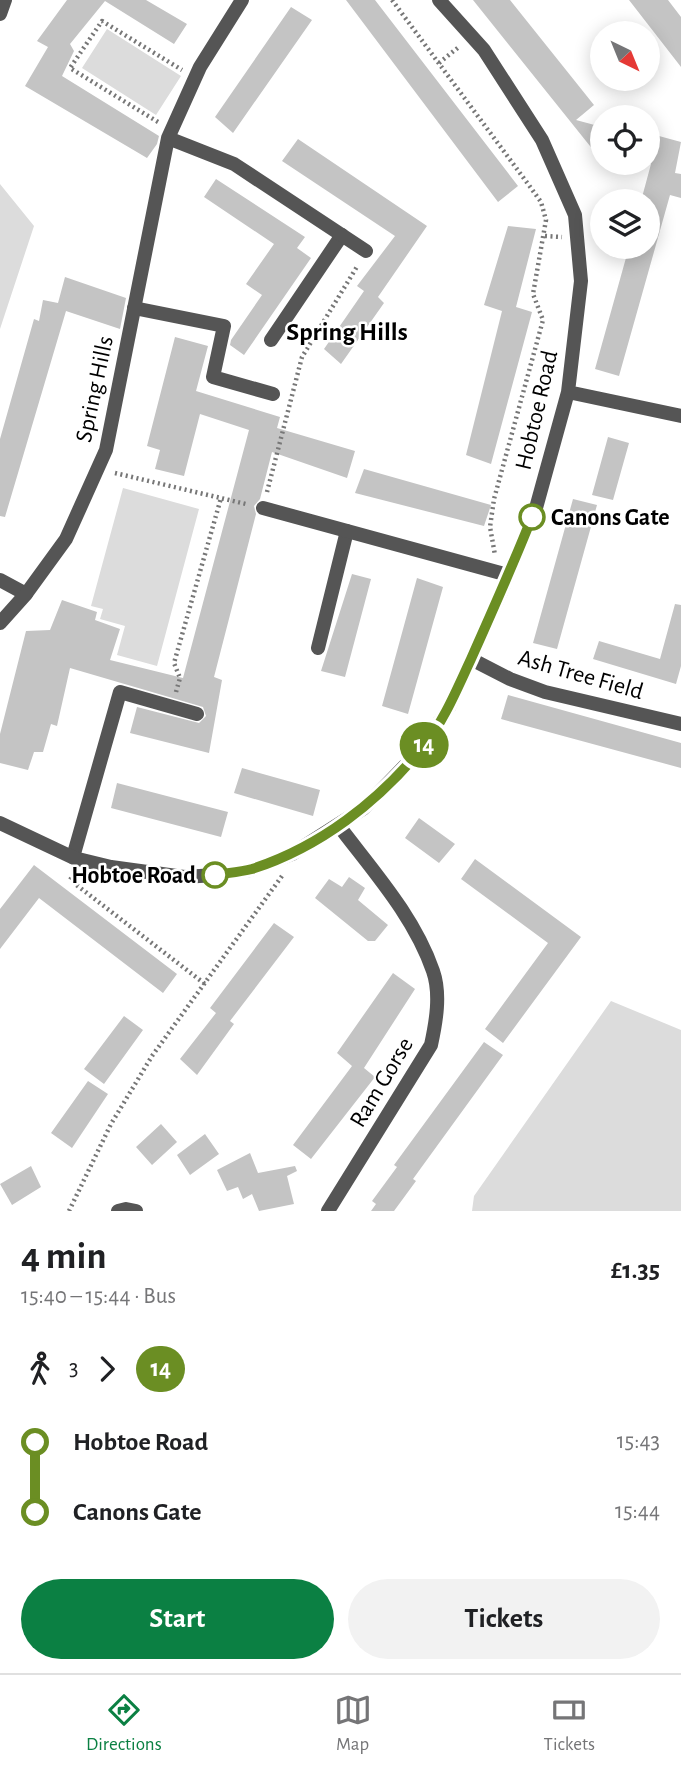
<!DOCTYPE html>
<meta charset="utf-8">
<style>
body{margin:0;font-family:"Alegreya Sans",sans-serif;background:#f2f2f2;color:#202124;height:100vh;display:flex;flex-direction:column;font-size:26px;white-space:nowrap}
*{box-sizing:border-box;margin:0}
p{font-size:23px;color:#757577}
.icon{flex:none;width:38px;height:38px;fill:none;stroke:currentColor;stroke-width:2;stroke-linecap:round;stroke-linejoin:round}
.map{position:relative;height:1211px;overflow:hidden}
.panel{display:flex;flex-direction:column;background:#fff;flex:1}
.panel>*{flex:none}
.badge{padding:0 14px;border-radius:23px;font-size:24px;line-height:46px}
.needle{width:46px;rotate:137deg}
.buttons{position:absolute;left:590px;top:21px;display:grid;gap:14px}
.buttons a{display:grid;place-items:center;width:70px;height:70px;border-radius:50%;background:#fff;box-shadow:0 4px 18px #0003;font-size:35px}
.map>.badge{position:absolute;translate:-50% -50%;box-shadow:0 0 0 4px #fff}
.legs{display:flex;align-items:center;gap:10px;height:77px;padding:0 21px;font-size:23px}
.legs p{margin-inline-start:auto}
.headline{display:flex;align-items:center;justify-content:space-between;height:119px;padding:0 21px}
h1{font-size:38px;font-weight:700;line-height:52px}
.button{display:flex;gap:14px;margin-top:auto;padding:14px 21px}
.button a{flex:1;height:80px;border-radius:42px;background:#0b8043;color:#fff;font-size:28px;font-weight:700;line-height:80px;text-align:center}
.button a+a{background:#f2f2f2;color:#202124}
ul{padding:0 21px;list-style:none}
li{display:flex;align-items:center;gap:24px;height:70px;font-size:26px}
li i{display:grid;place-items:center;width:10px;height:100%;margin:0 9px;background:currentColor}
li i::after{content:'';width:18px;height:18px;margin:-9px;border:5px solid;border-radius:50%;background:#fff}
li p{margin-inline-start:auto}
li:first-child i{background:linear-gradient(#0000 50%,currentColor 0)}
li:last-child i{background:linear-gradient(currentColor 50%,#0000 0)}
.tabs{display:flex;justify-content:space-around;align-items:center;height:98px;border-top:2px solid #e0e0e0;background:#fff;font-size:19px;color:#757577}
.tabs a{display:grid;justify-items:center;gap:4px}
.tabs .on{color:#0b8043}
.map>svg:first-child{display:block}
.green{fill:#dcdcdc}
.building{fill:#c4c4c4}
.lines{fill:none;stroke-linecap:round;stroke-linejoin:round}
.path{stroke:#777;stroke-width:4.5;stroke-dasharray:2 3.5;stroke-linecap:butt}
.lane{stroke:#555;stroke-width:14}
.street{stroke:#555;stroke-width:14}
.line-1-casing{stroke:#fff;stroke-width:16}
.line-1{stroke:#6b8e23;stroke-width:10}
.stop-1-dot{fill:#fff;stroke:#6b8e23;stroke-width:3.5}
.labels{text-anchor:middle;stroke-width:5;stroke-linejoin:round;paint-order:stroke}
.street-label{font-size:24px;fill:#000;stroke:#fff}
.stop-label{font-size:24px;font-weight:bold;fill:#000;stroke:#fff;text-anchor:start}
.neighbourhood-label{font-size:26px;font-weight:bold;fill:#000;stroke:#fff}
</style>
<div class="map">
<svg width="681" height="1211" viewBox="0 0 681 1211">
<rect width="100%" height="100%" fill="#fff"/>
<!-- green -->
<path class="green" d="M 107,29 L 181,76 L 156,115 L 82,68 Z
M 0,184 L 34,226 L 0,329 Z
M 123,488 L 199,509 L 157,666 L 117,655 L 125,626 L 100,619 L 103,609 L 91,606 Z
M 611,1001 L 681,1030 L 681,1211 L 472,1211 L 474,1196 Z"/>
<!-- building -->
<path class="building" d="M 67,0 L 146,0 L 187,24 L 174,44 L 105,1 L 70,44 L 74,51 L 62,76 L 159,136 L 157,144 L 147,158 L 25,86 L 48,47 L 37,41 Z
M 346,0 L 375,0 L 518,186 L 498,202 Z
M 473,0 L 510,0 L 594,105 L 576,120 L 602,127 L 602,161 Z
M 629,0 L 668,0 L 681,17 L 681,67 Z
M 291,7 L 312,20 L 233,133 L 215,117 Z
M 648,133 L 681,142 L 675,173 L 681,174 L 681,198 L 670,195 L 619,376 L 595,369 L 629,247 L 648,247 L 648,201 L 641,201 L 651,164 L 648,163 Z
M 298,139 L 427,226 L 378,297 L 384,303 L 341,364 L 324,349 L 364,291 L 357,286 L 395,236 L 282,161 Z
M 216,179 L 305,237 L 297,248 L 311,258 L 244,355 L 230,345 L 231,340 L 262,295 L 246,284 L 274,244 L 204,197 Z
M 508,226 L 536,229 L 516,307 L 532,312 L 491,464 L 466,455 L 502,311 L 484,305 Z
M 65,277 L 126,298 L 120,329 L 66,311 L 5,517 L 0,516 L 0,439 L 34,319 L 39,321 L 43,300 L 58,303 Z
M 175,337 L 208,346 L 196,391 L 280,417 L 277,428 L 355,451 L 347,478 L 272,452 L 260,499 L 254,506 L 256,514 L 214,677 L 222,680 L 209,753 L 130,733 L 137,707 L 199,723 L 206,716 L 203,707 L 70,668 L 57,726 L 51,724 L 43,752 L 34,752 L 28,770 L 0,763 L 0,734 L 26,631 L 50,630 L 62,600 L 97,612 L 95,620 L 120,629 L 110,660 L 183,678 L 249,430 L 200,414 L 184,476 L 155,469 L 160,450 L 147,446 Z
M 608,437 L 629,443 L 613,500 L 592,495 Z
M 364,469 L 491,505 L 484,526 L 355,493 Z
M 573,499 L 597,505 L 557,649 L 533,643 Z
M 352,574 L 371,579 L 345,677 L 321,671 Z
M 417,578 L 443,587 L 408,714 L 382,706 Z
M 675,604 L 681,605 L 681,666 L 676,684 L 593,659 L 599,641 L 660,659 Z
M 508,695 L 681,743 L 681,768 L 501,719 Z
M 242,768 L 320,790 L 313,816 L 234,793 Z
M 117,783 L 228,812 L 221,837 L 111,808 Z
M 419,818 L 455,844 L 439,863 L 405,838 Z
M 475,859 L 581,937 L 503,1043 L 485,1029 L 548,943 L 461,879 Z
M 34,865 L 177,974 L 163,993 L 39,898 L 0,949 L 0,909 Z
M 349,877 L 365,888 L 358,900 L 388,925 L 375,941 L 368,941 L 315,898 L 329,879 L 342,887 Z
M 274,923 L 294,937 L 230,1021 L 234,1024 L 197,1075 L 180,1059 L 216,1013 L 210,1008 Z
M 393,973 L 415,989 L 364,1068 L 375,1077 L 311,1159 L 293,1145 L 352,1066 L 337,1053 Z
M 124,1016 L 143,1030 L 104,1084 L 84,1069 Z
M 484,1042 L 503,1055 L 413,1179 L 416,1181 L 394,1211 L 371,1211 L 376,1204 L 372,1201 L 397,1167 L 394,1165 Z
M 88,1081 L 108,1094 L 72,1148 L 51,1133 Z
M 161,1124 L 177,1142 L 152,1165 L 136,1147 Z
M 205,1134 L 219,1154 L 190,1175 L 177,1155 Z
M 250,1153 L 258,1173 L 295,1166 L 297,1171 L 287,1176 L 294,1204 L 259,1211 L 252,1194 L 243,1199 L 238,1187 L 227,1191 L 217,1170 Z
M 31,1166 L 41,1187 L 12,1205 L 0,1184 Z"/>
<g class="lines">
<!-- path -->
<path class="path" d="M 392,0 L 531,188 L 541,202 L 546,220 L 533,294 L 543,320 L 494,499 L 490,527 L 495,555
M 439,63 L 460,46
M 158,122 L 70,68 L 102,21 L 182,70
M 545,236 L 562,237
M 115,473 L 246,504
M 267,492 L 302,357 L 358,265
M 176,692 L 180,678 L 174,663 L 221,498
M 74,873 L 70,880 L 205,984
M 69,1211 L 111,1124 L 152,1056 L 282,876"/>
<!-- lane -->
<path class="lane" d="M 134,308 L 224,326 L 213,377 L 273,394
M 271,340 L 342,235
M 0,580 L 26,594
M 318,648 L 347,531
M 73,857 L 120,692 L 197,714"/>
<!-- street -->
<path class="street" d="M 0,14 L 5,0
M 168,138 L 234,164 L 366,251
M 568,392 L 681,416
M 263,508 L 508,575
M 0,623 L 26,594 L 66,539 L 106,450 L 168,138 L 200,67 L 242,0
M 471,659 L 510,679 L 545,692 L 681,724
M 0,823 L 74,858 L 111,867 L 184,877 L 215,875 L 250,870 L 292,854 L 364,808 L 424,746 L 449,707 L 501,592 L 536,508 L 568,392 L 581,281 L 575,215 L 542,140 L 484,50 L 439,0
M 118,1211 L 126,1209 L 136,1211
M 328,1211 L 431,1045 C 436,1022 441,994 433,971 C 414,916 373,871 339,826"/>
</g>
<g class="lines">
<defs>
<path id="line-1" d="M 215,875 C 227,873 240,872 252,869 C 320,847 378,802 423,747 C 444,721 457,689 471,659 C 492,612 513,565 532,517"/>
</defs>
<!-- line-1 casing -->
<use href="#line-1" class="line-1-casing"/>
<!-- line-1 -->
<use href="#line-1" class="line-1"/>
</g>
<!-- markers -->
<g class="stop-1-dot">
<circle cx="532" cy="517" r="12"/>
<circle cx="215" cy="875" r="12"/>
</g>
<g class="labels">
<!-- street labels -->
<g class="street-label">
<text transform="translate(94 389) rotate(-78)" y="8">Spring Hills</text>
<text transform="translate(536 410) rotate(-77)" y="8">Hobtoe Road</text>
<text transform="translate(581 674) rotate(16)" y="8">Ash Tree Field</text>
<text transform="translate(381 1082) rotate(-59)" y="8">Ram Gorse</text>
</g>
<!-- stop labels -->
<g class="stop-label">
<text x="551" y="525">Canons Gate</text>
<text x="196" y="883" text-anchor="end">Hobtoe Road</text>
</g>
<!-- neighbourhood labels -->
<g class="neighbourhood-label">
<text x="347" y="340">Spring Hills</text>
</g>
</g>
</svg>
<div class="buttons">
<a><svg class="needle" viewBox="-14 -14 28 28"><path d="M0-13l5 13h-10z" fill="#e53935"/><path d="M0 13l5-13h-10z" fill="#757577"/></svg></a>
<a><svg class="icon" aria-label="locate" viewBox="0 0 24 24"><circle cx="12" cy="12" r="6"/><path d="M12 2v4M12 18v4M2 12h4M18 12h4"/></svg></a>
<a><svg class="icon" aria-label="layers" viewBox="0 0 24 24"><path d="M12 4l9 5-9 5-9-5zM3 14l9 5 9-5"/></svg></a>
</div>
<b class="badge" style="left:424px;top:745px;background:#6b8e23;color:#fff">14</b>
</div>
<section class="panel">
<div class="headline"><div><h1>4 min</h1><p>15:40 – 15:44 · Bus</p></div><b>£1.35</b></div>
<div class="legs"><svg class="icon" aria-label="walk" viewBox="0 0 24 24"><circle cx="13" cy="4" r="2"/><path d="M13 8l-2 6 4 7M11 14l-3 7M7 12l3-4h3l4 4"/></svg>3<svg class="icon" aria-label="forward" viewBox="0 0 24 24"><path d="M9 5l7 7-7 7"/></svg><b class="badge" style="background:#6b8e23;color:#fff">14</b></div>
<ul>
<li><i style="color:#6b8e23"></i><b>Hobtoe Road</b><p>15:43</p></li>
<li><i style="color:#6b8e23"></i><b>Canons Gate</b><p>15:44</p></li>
</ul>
<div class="button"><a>Start</a><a>Tickets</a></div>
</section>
<nav class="tabs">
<a class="on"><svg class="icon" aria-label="directions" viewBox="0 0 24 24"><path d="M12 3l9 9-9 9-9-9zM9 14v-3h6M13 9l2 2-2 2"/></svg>Directions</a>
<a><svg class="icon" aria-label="map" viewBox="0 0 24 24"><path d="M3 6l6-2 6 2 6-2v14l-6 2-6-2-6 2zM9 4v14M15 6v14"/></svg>Map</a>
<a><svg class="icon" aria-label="tickets" viewBox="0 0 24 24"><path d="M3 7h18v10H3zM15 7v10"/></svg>Tickets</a>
</nav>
